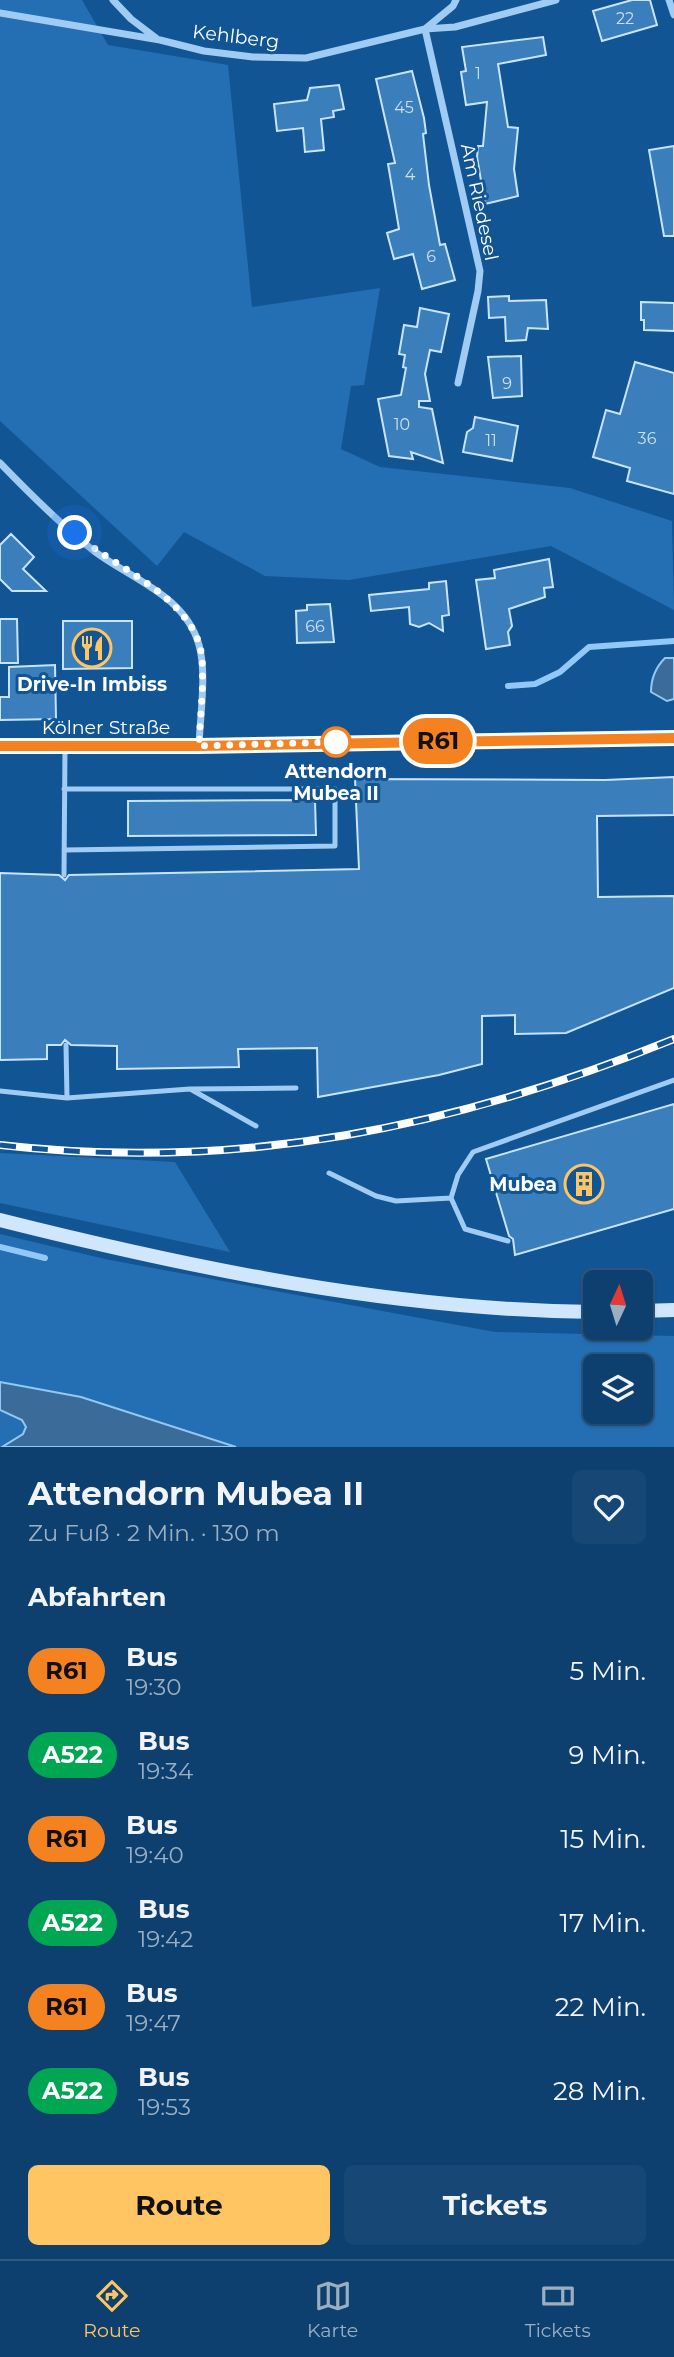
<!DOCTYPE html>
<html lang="de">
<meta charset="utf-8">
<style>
body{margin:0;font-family:Montserrat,sans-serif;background:#174774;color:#f1f3f6;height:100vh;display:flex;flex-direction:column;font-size:26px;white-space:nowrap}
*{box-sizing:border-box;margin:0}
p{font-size:23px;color:#9bafc3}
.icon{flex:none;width:38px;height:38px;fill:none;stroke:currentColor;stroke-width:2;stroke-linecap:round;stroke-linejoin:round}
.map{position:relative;height:1447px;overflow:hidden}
.sheet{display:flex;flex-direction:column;background:#0e406f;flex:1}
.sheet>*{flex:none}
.badge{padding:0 14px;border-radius:23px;font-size:24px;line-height:46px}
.needle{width:46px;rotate:4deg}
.controls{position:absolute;left:583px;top:1270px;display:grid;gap:14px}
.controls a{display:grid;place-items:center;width:70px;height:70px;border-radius:10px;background:#0e406f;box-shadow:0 2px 5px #0004,0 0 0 2px #2e5982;font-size:35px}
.you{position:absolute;width:35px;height:35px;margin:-18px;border:5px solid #fff;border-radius:50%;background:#1a73e8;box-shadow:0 0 0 10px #1a73e833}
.map>.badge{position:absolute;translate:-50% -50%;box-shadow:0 0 0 4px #fff}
h2{padding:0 28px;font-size:26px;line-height:63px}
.round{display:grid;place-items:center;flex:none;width:74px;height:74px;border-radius:10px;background:#174774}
.headline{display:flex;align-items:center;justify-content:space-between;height:119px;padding:0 28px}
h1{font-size:33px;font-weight:700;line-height:52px}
.action{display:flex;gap:14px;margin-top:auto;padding:14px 28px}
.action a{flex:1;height:80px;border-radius:10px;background:#ffc562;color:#111;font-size:28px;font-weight:700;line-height:80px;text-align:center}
.action a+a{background:#174774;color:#f1f3f6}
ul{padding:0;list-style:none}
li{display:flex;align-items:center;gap:21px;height:84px;padding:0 28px}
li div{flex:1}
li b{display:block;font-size:26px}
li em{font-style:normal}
li .badge{min-width:77px;font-weight:700;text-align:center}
.tabs{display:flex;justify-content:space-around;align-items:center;height:98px;border-top:2px solid #2e5982;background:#0e406f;font-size:19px;color:#9bafc3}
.tabs a{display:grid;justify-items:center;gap:4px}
.tabs .active{color:#ffc562}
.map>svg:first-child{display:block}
.green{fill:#246fb3;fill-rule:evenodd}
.water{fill:#3b6b99;stroke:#92c8f6;stroke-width:2}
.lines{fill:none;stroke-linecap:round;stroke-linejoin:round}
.stream{stroke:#92c8f6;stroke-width:6}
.building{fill:#3a7fbc;stroke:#c8e4fd;stroke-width:2}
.lane{stroke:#a0ccf3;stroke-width:5}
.street{stroke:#a0ccf3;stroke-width:7}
.secondary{stroke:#cfe6fd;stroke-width:14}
.rail-casing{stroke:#fff;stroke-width:8}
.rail{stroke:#125594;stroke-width:5;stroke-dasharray:16;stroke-linecap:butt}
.line-casing{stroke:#fff;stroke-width:16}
.line{stroke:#f58220;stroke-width:10}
.walk{stroke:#fff;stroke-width:7;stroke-dasharray:0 12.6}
.stop-dot{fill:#fff;stroke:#f58220;stroke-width:3.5}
.labels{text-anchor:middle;stroke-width:6;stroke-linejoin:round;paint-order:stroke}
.number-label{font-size:16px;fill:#cedfee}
.street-label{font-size:19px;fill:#fff;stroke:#125594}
.poi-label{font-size:19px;font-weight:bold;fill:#fff;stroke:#125594}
.stop-label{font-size:19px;font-weight:bold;fill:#fff;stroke:#125594}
</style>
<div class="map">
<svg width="674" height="1447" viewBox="0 0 674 1447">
<rect width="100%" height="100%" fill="#125594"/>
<!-- green -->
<path class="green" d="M 0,0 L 82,0 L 108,45 L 228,65 L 252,307 L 380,288 L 364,385 L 351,386 L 341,449 L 380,467 L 570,488 L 672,521 L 674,610 L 551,546 L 349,580 L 265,576 L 184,532 L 157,566 L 0,421 Z
M 0,1153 L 175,1162 L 230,1252 L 0,1203 Z
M 0,1234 L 105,1259 L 495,1332 L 674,1336 L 674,1447 L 236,1447 L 81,1397 L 0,1382 ZM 595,1367 L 640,1367 L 640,1412 L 595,1412 Z
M 0,1410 L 22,1420 L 26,1427 L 23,1434 L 2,1447 L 0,1447 Z"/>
<!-- water -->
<path class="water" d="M 665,658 L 674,658 L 674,699 L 667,701 L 651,692 C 651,679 656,667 665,658 Z
M 0,1382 L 81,1397 L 236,1447 L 2,1447 L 23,1434 L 26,1427 L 22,1420 L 0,1410 Z"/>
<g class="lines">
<!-- stream -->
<path class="stream" d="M 508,686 L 535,684 L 560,672 L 589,647 L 674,641
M 0,1247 L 45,1258"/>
</g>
<!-- building -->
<path class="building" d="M 632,0 L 650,0 L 657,25 L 602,41 L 593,11 Z
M 543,37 L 546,55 L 498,64 L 508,127 L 518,128 L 514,169 L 518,196 L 485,204 L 477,157 L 478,146 L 483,146 L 487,102 L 466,105 L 461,72 L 466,71 L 462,47 Z
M 412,71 L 424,118 L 426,133 L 423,134 L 429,185 L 440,245 L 445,244 L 455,280 L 422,289 L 413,254 L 394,259 L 387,233 L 399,229 L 388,164 L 395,163 L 376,79 Z
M 339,85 L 344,109 L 333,111 L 334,117 L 321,119 L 324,150 L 305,152 L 303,128 L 277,131 L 274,104 L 307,100 L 310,88 Z
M 674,146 L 674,236 L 664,236 L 649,150 Z
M 509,296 L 509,301 L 546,300 L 548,329 L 528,328 L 526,340 L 506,341 L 505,317 L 489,318 L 488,297 Z
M 641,302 L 674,303 L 674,331 L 644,330 L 644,320 L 641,320 Z
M 420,308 L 449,314 L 441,352 L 430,350 L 425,374 L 430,401 L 419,401 L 419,407 L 432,409 L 443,463 L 411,452 L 413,459 L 389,456 L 378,399 L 401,395 L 406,368 L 403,367 L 405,355 L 399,354 L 404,325 L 417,327 Z
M 521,356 L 522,396 L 493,398 L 488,357 Z
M 635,362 L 674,373 L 674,494 L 627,481 L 630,468 L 593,457 L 606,410 L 620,414 Z
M 475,417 L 518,426 L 512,461 L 463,452 L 467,432 L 473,428 Z
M 11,534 L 34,557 L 23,569 L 46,591 L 12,591 L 0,579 L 0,545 Z
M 549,559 L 553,587 L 544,588 L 545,597 L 509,609 L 512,626 L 508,632 L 510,645 L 486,649 L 476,580 L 495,578 L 494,570 Z
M 446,581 L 449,615 L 442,616 L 443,631 L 429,623 L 419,627 L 410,624 L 409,607 L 371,611 L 369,595 L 429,589 L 429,583 Z
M 330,604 L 334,642 L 297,643 L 296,611 L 307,610 L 307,605 Z
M 0,619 L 17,619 L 18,663 L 0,663 Z
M 63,621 L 132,621 L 132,668 L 63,669 Z
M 55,665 L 56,719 L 0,720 L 0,697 L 9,697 L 9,667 Z
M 674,777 L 674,815 L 597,816 L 598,897 L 674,896 L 674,988 L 566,1033 L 515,1034 L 515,1015 L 482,1016 L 482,1064 L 439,1075 L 318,1097 L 317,1048 L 238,1049 L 239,1067 L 117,1069 L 117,1046 L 71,1045 L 65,1040 L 61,1045 L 47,1045 L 47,1059 L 0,1060 L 0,873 L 59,875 L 65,880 L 69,875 L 359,869 L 355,779 L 605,780 Z
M 315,800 L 316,835 L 128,836 L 128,801 Z
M 674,1104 L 674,1209 L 515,1255 L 513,1239 L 509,1236 L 486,1159 Z"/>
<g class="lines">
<!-- lane -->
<path class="lane" d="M 64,789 L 335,789 L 335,846 L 64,850
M 64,875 L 65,746
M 66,1045 L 67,1098
M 192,1090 L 256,1126
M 0,1091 L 67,1098 L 190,1089 L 296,1088
M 329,1173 L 376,1196 L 396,1201 L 451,1198 L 458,1175 L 473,1152 L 674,1080
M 451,1198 L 465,1229 L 508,1241"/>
<!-- street -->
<path class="street" d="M 113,0 L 131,19 L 156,38
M 669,0 L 674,15
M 0,13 L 160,40 L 204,51 L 253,57 L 306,58 L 425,29 L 453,6 L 456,0
M 458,383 L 478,291 L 480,271 L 425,29 L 455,27 L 556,0
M 0,463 C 29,493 61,525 94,551 C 131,579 185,595 199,645 C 207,673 200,716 199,746"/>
<!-- secondary -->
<path class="secondary" d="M 0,746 L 199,746 L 674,738
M 0,1220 C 195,1269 393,1310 595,1312
M 640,1311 L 674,1310"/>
<defs>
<path id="rail" d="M 0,1145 C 239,1172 454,1128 674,1039"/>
</defs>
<!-- rail casing -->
<use href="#rail" class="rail-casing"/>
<!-- rail -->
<use href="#rail" class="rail"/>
</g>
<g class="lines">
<defs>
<path id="line" d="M 0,746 L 199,746 L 674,738"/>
</defs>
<!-- line casing -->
<use href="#line" class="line-casing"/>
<!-- line -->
<use href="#line" class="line"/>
<!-- walk -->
<path class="walk" d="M 75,533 C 115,569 197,598 202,659 C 204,687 200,718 199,746 L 336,742"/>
</g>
<!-- icons -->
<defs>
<symbol id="restaurant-ring" viewBox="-11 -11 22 22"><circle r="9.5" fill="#125594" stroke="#ffc562" stroke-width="1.5"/><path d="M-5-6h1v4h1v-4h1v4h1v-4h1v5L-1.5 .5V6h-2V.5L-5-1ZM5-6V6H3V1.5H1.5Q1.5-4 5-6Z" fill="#ffc562"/></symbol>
<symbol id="building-ring" viewBox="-11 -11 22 22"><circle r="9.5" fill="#125594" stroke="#ffc562" stroke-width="1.5"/><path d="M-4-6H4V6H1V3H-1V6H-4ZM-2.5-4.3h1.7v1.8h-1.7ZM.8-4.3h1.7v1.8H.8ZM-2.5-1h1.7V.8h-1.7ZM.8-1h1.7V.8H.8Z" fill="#ffc562"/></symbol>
</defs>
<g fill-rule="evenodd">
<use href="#restaurant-ring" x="70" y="626" width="44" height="44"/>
<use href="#building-ring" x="562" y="1162" width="44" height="44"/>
</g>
<!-- markers -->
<circle class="stop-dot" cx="336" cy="742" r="14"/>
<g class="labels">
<!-- number labels -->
<g class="number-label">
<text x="625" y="24">22</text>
<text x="478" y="79">1</text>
<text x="404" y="113">45</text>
<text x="410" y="180">4</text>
<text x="431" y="262">6</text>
<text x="507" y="389">9</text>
<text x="402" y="430">10</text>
<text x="647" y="444">36</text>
<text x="491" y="446">11</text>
<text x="315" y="632">66</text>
</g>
<!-- street labels -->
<g class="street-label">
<text transform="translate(236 36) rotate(7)" y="7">Kehlberg</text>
<text transform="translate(480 202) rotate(78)" y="7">Am Riedesel</text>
<text x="106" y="734">Kölner Straße</text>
</g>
<!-- poi labels -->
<g class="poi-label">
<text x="92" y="691">Drive-In Imbiss</text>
<text x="557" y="1191" text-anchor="end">Mubea</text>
</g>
<!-- stop labels -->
<g class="stop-label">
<text x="336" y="778">Attendorn<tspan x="336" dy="22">Mubea II</tspan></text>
</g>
</g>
</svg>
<div class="controls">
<a><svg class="needle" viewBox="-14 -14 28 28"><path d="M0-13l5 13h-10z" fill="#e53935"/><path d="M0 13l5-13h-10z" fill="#9bafc3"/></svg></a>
<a><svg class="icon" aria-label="layers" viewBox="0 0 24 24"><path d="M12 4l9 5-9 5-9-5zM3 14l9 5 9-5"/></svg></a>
</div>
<div class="you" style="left:75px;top:533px"></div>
<b class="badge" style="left:438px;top:741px;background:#f58220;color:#111">R61</b>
</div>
<section class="sheet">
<div class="headline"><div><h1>Attendorn Mubea II</h1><p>Zu Fuß · 2 Min. · 130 m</p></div><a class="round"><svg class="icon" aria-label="heart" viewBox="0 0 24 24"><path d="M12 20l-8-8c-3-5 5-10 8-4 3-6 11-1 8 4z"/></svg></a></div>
<h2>Abfahrten</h2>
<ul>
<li><span class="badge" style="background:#f58220;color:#111">R61</span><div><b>Bus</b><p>19:30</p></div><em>5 Min.</em></li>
<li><span class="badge" style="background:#00a651;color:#fff">A522</span><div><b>Bus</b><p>19:34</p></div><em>9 Min.</em></li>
<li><span class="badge" style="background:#f58220;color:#111">R61</span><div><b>Bus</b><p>19:40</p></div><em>15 Min.</em></li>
<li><span class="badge" style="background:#00a651;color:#fff">A522</span><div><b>Bus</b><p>19:42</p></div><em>17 Min.</em></li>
<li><span class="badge" style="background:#f58220;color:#111">R61</span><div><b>Bus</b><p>19:47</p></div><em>22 Min.</em></li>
<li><span class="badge" style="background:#00a651;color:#fff">A522</span><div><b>Bus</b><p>19:53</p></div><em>28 Min.</em></li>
</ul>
<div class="action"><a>Route</a><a>Tickets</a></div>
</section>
<nav class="tabs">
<a class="active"><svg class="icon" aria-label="directions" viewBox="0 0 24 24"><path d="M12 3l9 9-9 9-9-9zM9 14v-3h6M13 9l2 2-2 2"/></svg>Route</a>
<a><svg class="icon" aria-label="map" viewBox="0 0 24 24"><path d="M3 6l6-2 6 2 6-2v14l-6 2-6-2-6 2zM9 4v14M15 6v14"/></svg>Karte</a>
<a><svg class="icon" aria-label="tickets" viewBox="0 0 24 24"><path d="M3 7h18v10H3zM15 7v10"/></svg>Tickets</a>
</nav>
